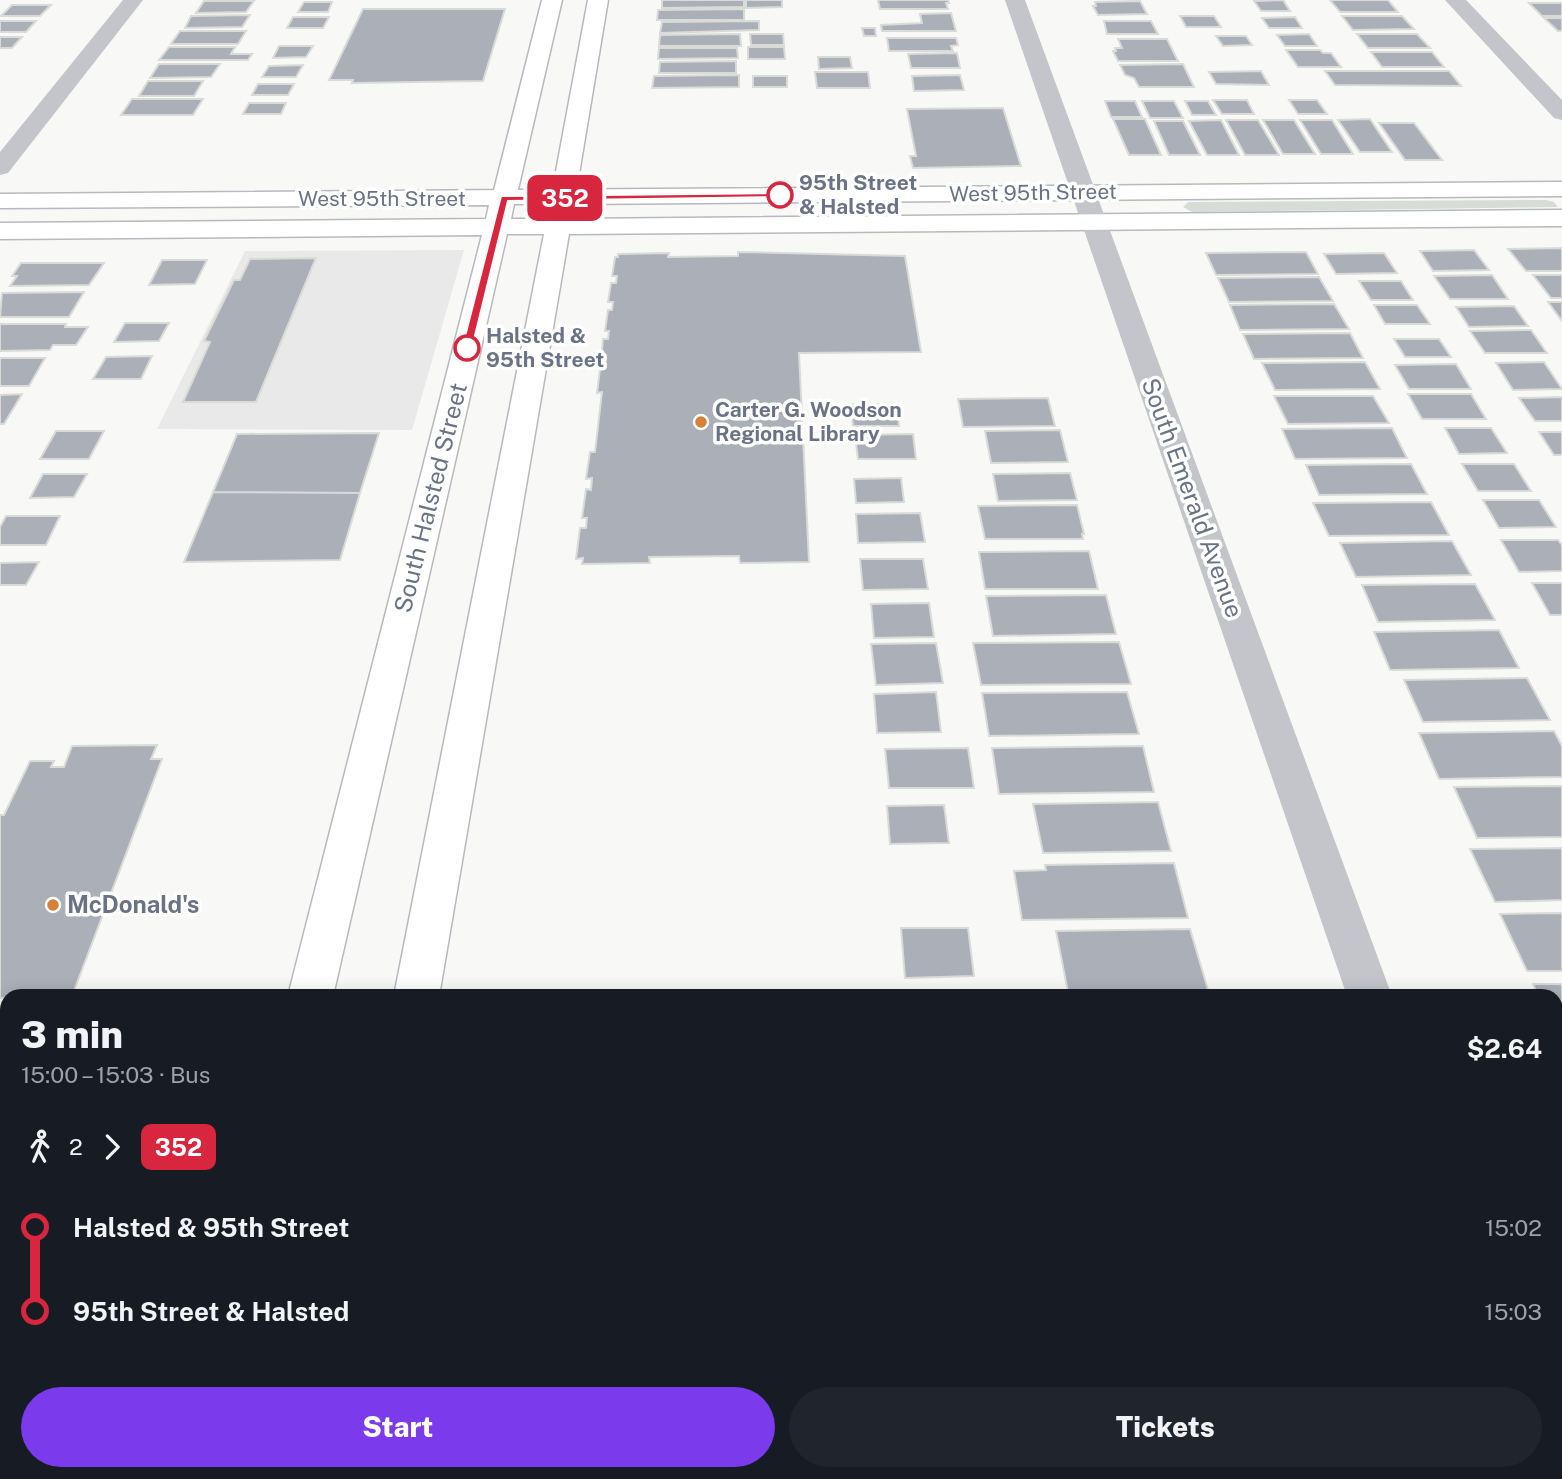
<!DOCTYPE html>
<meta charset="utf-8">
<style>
body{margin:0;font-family:"Public Sans",sans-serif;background:#20242c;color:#f1f3f6;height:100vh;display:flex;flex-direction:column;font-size:26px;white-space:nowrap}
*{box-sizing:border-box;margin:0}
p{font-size:23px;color:#9ea1a6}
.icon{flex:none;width:38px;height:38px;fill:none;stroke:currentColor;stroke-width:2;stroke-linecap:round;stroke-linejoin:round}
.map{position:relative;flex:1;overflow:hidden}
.drawer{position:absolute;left:0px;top:989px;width:1563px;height:492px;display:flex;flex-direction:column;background:#171b24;border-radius:21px 21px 0 0;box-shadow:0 4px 18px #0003}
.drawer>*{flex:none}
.badge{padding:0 14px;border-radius:10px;font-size:24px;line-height:46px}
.map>.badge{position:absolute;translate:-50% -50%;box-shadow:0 0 0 4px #fff}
.legs{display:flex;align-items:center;gap:10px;height:77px;padding:0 21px;font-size:23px}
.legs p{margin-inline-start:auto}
.overview{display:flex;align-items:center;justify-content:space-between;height:119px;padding:0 21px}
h1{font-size:38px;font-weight:800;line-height:52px}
.button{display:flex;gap:14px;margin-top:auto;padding:14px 21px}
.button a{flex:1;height:80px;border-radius:42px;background:#7c3aed;color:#fff;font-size:28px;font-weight:800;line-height:80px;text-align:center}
.button a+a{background:#20242c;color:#f1f3f6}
ul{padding:0 21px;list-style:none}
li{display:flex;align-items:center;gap:24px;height:84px;font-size:26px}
li i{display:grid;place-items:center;width:10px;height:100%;margin:0 9px;background:currentColor}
li i::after{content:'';width:18px;height:18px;margin:-9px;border:5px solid;border-radius:50%;background:#171b24}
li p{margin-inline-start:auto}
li:first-child i{background:linear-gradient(#0000 50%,currentColor 0)}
li:last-child i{background:linear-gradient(currentColor 50%,#0000 0)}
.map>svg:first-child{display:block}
.built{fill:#e9e9ea}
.green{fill:#d7ddd6}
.building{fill:#abafb8;stroke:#dadad9;stroke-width:2}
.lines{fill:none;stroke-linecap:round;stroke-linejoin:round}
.secondary-casing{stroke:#b5b8be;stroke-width:3}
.primary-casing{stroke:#b6b9be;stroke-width:3}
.street{fill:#c3c5ca;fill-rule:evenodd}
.secondary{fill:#fff;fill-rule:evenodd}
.primary{fill:#fff;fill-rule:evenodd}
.line-1{fill:#d7263d;stroke:#fff;stroke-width:2}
.stop-1-dot{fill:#fff;stroke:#d7263d;stroke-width:3.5}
.poi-dot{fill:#d68039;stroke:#fff;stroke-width:2.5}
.labels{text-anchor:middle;stroke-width:7;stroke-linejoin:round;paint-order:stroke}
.far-stop-label{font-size:21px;font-weight:bold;fill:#6a7385;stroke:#fff;text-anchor:start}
.far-street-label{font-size:21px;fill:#6a7385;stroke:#fff}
.far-poi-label{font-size:21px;font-weight:bold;fill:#6a7385;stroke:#fff;text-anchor:start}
.street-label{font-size:24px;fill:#6a7385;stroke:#fff}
.poi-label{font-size:24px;font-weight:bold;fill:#6a7385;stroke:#fff;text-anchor:start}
</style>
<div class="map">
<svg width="1562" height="1479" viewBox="0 0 1562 1479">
<rect width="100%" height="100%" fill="#f8f9f6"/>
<!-- built -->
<path class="built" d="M 464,250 L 412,430 L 157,429 L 245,251 Z"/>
<!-- green -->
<path class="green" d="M 1546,200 L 1554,202 L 1558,207 L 1192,212 L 1183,207 L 1188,202 Z"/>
<!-- building -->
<path class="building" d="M 662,0 L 744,0 L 744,7 L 662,8 Z
M 746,0 L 782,0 L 782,7 L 746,8 Z
M 878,0 L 948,0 L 949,3 L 946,3 L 948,9 L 880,9 Z
M 1283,0 L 1290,11 L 1261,11 L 1254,1 Z
M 1330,0 L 1388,0 L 1398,12 L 1340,12 Z
M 204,1 L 254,1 L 246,12 L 196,13 Z
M 1140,1 L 1147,14 L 1098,15 L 1093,6 L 1096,6 L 1095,2 Z
M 304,2 L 332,2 L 328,12 L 298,12 Z
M 1529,3 L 1562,3 L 1562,16 L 1542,16 Z
M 12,5 L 51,5 L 40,16 L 1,16 Z
M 363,9 L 505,9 L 483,81 L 352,83 L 353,80 L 329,80 Z
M 744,9 L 744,20 L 657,20 L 658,10 Z
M 951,13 L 956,31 L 882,31 L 881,25 L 922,23 L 920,14 Z
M 250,15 L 242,27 L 185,28 L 191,16 Z
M 1180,16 L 1214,16 L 1221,27 L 1186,27 Z
M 1342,16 L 1402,16 L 1414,29 L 1353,30 Z
M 293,17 L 329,17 L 323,28 L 287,28 Z
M 1295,17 L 1302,28 L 1269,28 L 1262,18 Z
M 1544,18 L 1562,18 L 1562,31 L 1558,31 Z
M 0,21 L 36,21 L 26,32 L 0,32 Z
M 759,21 L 759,30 L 660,33 L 662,22 Z
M 1104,21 L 1151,21 L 1158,34 L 1107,34 Z
M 862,28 L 875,28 L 876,36 L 864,36 Z
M 180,31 L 246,31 L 238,44 L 171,44 Z
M 740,34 L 741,46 L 659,46 L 660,35 Z
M 750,34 L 783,34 L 784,45 L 751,45 Z
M 1309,34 L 1317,46 L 1285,46 L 1277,35 Z
M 1357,34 L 1417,34 L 1430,48 L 1368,48 Z
M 1216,36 L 1246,36 L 1252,45 L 1223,46 Z
M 0,37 L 22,37 L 12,48 L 0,48 Z
M 887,38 L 956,38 L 958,45 L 951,46 L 953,51 L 889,51 Z
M 1118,39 L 1167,39 L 1178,61 L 1118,61 L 1113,51 L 1116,51 L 1115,48 L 1122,48 Z
M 279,46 L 313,46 L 306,57 L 273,58 Z
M 169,47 L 235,47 L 231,54 L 252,54 L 248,60 L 159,60 Z
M 748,47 L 784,47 L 785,59 L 748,59 Z
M 659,48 L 737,48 L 738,58 L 658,59 Z
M 1286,50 L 1320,50 L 1323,53 L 1331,53 L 1341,67 L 1298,67 Z
M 1371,52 L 1432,52 L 1444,67 L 1382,67 Z
M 957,53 L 960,68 L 911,68 L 908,54 Z
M 818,57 L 850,57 L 852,68 L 819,69 Z
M 736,61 L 736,73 L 659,73 L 660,62 Z
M 159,64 L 220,64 L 211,77 L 150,78 Z
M 1183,64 L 1194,87 L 1139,87 L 1134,78 L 1125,75 L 1120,65 Z
M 303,65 L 296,77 L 262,77 L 269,66 Z
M 1261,71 L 1269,85 L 1216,84 L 1209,72 Z
M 1325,71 L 1449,71 L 1461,86 L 1335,85 Z
M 815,72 L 868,72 L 870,88 L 817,88 Z
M 739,75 L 739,87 L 652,88 L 654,76 Z
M 960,75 L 964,90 L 914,91 L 912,76 Z
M 753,76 L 787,76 L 787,87 L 753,87 Z
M 148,81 L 203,81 L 194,96 L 139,96 Z
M 258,84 L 294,84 L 288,95 L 252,95 Z
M 132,99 L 203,99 L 193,115 L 121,115 Z
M 1213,100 L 1247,100 L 1254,114 L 1222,114 Z
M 1289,100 L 1317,100 L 1327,114 L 1298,114 Z
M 1105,101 L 1135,101 L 1142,117 L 1111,117 Z
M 1142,101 L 1174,101 L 1183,118 L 1150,118 Z
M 1185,101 L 1208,101 L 1216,115 L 1192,115 Z
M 249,103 L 286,103 L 281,114 L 243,114 Z
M 1003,108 L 1021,166 L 913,168 L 910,156 L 916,156 L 907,109 Z
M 1113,119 L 1145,119 L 1161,155 L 1129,155 Z
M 1370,119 L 1392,152 L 1360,152 L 1338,120 Z
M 1221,120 L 1239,155 L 1207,155 L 1189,121 Z
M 1226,120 L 1258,120 L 1279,155 L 1245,155 Z
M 1263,120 L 1294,120 L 1315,154 L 1283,154 Z
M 1300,120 L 1332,120 L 1353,154 L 1321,154 Z
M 1154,121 L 1183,121 L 1200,155 L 1169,155 Z
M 1379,123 L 1414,123 L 1442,160 L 1405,160 Z
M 1562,248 L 1562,271 L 1526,271 L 1508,249 Z
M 1474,250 L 1489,270 L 1433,271 L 1420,251 Z
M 738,252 L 905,256 L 921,352 L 799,353 L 809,562 L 740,563 L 739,556 L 649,557 L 650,563 L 582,564 L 583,558 L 576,559 L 580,528 L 586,528 L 587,518 L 582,518 L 586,489 L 591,490 L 592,478 L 586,479 L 590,452 L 595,452 L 602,392 L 597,393 L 600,369 L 605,368 L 606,360 L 601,360 L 603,339 L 608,339 L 609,331 L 605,331 L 608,310 L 612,310 L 613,302 L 608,302 L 611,283 L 616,283 L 617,276 L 612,276 L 615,257 L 618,257 L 618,254 L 669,253 L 668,257 L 738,256 Z
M 1306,252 L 1318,274 L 1216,275 L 1206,253 Z
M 1384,253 L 1397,273 L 1336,274 L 1324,254 Z
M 316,258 L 256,402 L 183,402 L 210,342 L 204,341 L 234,280 L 240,280 L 250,259 Z
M 162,260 L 207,260 L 195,284 L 149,285 Z
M 21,263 L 104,263 L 89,285 L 10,286 L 17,276 L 12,276 Z
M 1492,275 L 1508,299 L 1450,299 L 1434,276 Z
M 1533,275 L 1562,275 L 1562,298 L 1551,298 Z
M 1319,277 L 1333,301 L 1229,302 L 1218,278 Z
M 1359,281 L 1401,281 L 1413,300 L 1371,300 Z
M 84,292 L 69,317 L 0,317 L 2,293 Z
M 1548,302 L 1562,302 L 1562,321 Z
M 1334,304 L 1349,329 L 1240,330 L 1230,305 Z
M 1374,305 L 1417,305 L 1430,324 L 1385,324 Z
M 1514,306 L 1528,326 L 1469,327 L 1456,307 Z
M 125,323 L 169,323 L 159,341 L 114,342 Z
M 0,324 L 66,324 L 65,327 L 88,327 L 76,345 L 53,345 L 50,350 L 0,351 Z
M 1531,330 L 1547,353 L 1485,353 L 1470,331 Z
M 1350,333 L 1363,358 L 1254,359 L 1243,334 Z
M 1394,339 L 1439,339 L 1451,357 L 1405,357 Z
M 152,356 L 141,379 L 93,379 L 106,357 Z
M 0,358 L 45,358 L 29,386 L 0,386 Z
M 1365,362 L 1380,389 L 1275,390 L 1262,363 Z
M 1544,362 L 1562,389 L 1513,390 L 1496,363 Z
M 1456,364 L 1471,389 L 1409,389 L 1395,365 Z
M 22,394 L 4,424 L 0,424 L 0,395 Z
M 1408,394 L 1471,394 L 1486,419 L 1422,419 Z
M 1274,396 L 1373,396 L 1389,423 L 1288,424 Z
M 1562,397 L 1562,421 L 1535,421 L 1519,398 Z
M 1048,398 L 1055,426 L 963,427 L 958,399 Z
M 851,404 L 897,404 L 899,426 L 853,426 Z
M 1392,428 L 1407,458 L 1295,459 L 1282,429 Z
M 1445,428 L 1491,428 L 1507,453 L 1459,454 Z
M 1060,430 L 1068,462 L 991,463 L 985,431 Z
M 56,431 L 104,431 L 89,459 L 40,459 Z
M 1539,432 L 1562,432 L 1562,455 L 1554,455 Z
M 379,433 L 360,493 L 213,492 L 237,434 Z
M 913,434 L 916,459 L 858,459 L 855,435 Z
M 1411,464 L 1427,494 L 1319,495 L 1306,465 Z
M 1462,464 L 1514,464 L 1531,491 L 1478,491 Z
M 1070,473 L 1077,500 L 998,501 L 993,474 Z
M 43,474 L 87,474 L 74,497 L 30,498 Z
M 901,478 L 904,502 L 856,503 L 854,479 Z
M 213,492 L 360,493 L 340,560 L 184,562 Z
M 1483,500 L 1539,500 L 1556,527 L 1499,528 Z
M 1431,502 L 1449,535 L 1329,536 L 1313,503 Z
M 1077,505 L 1084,534 L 1082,534 L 1083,539 L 985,539 L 978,506 Z
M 920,513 L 925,542 L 858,543 L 856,514 Z
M 6,516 L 60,516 L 46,545 L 0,545 L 0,527 Z
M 1501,540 L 1558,540 L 1562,545 L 1562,571 L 1519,572 Z
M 1452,541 L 1471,575 L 1356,577 L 1340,543 Z
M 1089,551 L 1098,589 L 985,589 L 979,552 Z
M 860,559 L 923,559 L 928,589 L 863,590 Z
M 39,562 L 26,585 L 0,585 L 0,563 Z
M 1532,583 L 1562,583 L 1562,615 L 1550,615 Z
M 1475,584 L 1495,620 L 1378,622 L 1362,585 Z
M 1106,595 L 1116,634 L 993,636 L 986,596 Z
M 929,603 L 934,637 L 874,638 L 871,604 Z
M 1499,630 L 1519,668 L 1390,670 L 1374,632 Z
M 1119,642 L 1131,684 L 981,685 L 973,643 Z
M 936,643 L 943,683 L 876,685 L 871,644 Z
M 1527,678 L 1550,720 L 1423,722 L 1404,680 Z
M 936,692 L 941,732 L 877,733 L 874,694 Z
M 1127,692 L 1139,734 L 989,736 L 982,693 Z
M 1554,731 L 1562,746 L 1562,777 L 1439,779 L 1419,733 Z
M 157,745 L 151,759 L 162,759 L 72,996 L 0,998 L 0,815 L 4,815 L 30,761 L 54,761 L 51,767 L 64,767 L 72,746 Z
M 1143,746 L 1154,792 L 999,794 L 992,748 Z
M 968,748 L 974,788 L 889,788 L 885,749 Z
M 1562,786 L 1562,837 L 1477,838 L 1454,787 Z
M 1158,802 L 1171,851 L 1043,853 L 1033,804 Z
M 944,805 L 949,843 L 890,844 L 887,806 Z
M 1562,848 L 1562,900 L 1495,902 L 1470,849 Z
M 1174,863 L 1188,918 L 1022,920 L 1014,871 L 1046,870 L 1045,865 Z
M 1562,913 L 1562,971 L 1527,971 L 1500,914 Z
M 901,928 L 968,928 L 974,976 L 905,978 Z
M 1190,929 L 1208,990 L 1068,992 L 1056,931 Z
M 1533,984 L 1562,984 L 1562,1048 L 1556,1037 L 1556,996 L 1538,996 Z
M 508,1474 L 866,1474 L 866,1479 L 507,1479 Z
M 1172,1474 L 1294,1474 L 1295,1479 L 1173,1479 Z"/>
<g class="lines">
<defs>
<path id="secondary" d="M 542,0 L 562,0 L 516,198 L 513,203 L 504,205 L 495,203 L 492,198 Z
M 588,0 L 608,0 L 575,198 L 572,203 L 563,205 L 554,203 L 551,198 Z"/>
<path id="primary" d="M 1562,182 L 1562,196 L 574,204 L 572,219 L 1562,210 L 1562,226 L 569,234 L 439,996 L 394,996 L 544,234 L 507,234 L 333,996 L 288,996 L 482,235 L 0,239 L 0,223 L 486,219 L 489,205 L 0,208 L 0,194 ZM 514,204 L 549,204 L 547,219 L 511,219 Z
M 163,1474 L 221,1474 L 219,1479 L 161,1479 Z
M 300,1474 L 358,1474 L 357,1479 L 299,1479 Z"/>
</defs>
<!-- secondary casing -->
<use href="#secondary" class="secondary-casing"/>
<!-- primary casing -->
<use href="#primary" class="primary-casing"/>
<!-- street -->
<path class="street" d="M 123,0 L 143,0 L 8,173 L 0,175 L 0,152 Z
M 1005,0 L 1025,0 L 1392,996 L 1347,996 Z
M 1445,0 L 1466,0 L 1562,100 L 1562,120 L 1554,118 Z
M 1562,1220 L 1562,1268 L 1556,1269 L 1556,1221 Z
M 1556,1451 L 1562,1456 L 1562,1479 L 1514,1479 L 1513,1474 L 1556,1474 Z"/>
<!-- secondary -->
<use href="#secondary" class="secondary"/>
<!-- primary -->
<use href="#primary" class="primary"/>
</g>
<!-- line-1 -->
<path class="line-1" d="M 780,193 L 783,197 L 508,201 L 472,348 L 467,351 L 462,348 L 501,196 Z"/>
<!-- markers -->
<g class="stop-1-dot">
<circle cx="780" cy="195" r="12"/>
<circle cx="467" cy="348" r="12"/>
</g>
<g class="poi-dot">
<circle cx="701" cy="422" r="7"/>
<circle cx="53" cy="905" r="7"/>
</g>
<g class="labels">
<!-- far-stop labels -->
<g class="far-stop-label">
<text x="799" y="190">95th Street<tspan x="799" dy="24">&amp; Halsted</tspan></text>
<text x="486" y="343">Halsted &amp;<tspan x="486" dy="24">95th Street</tspan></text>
</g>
<!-- far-street labels -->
<g class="far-street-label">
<text transform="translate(1033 193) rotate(-1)" y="7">West 95th Street</text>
<text x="382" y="206">West 95th Street</text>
</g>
<!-- far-poi labels -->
<g class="far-poi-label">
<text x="715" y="417">Carter G. Woodson<tspan x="715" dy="24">Regional Library</tspan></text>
</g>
<!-- street labels -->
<g class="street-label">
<text transform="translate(431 498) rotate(-76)" y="8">South Halsted Street</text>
<text transform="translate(1192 498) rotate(70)" y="8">South Emerald Avenue</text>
</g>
<!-- poi labels -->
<g class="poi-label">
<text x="67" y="913">McDonald's</text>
</g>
</g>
</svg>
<b class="badge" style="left:565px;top:198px;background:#d7263d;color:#fff">352</b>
<section class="drawer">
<div class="overview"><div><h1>3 min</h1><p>15:00 – 15:03 · Bus</p></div><b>$2.64</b></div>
<div class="legs"><svg class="icon" aria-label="walk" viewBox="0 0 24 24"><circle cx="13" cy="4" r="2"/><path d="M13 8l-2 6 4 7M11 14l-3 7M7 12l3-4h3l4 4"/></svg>2<svg class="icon" aria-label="forward" viewBox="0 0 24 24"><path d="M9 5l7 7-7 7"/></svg><b class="badge" style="background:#d7263d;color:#fff">352</b></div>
<ul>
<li><i style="color:#d7263d"></i><b>Halsted &amp; 95th Street</b><p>15:02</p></li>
<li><i style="color:#d7263d"></i><b>95th Street &amp; Halsted</b><p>15:03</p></li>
</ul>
<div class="button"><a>Start</a><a>Tickets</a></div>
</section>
</div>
